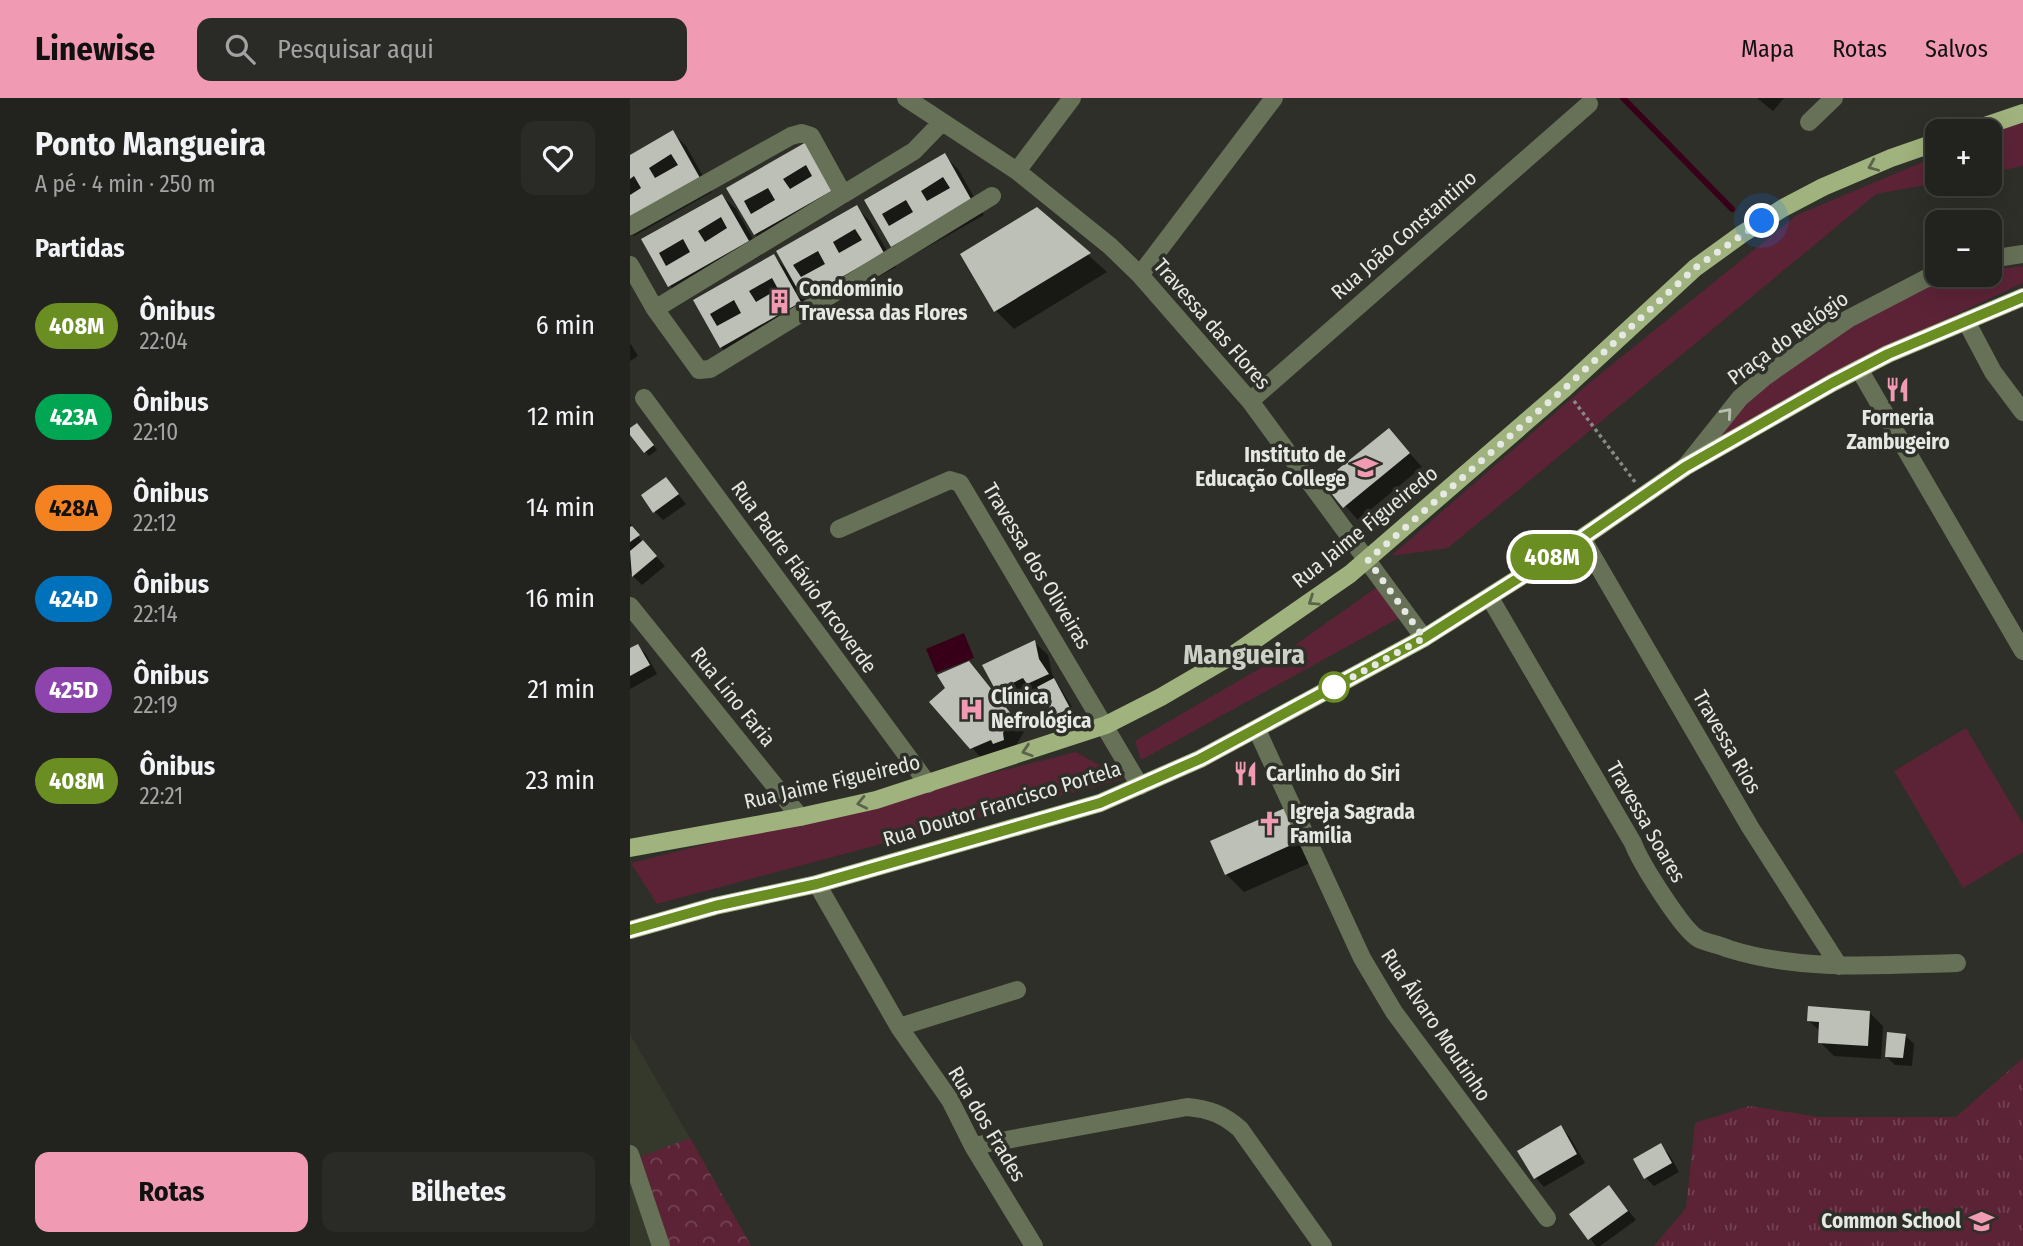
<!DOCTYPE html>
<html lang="pt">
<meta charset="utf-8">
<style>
body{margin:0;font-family:"Fira Sans Condensed",sans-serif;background:#2a2b27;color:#f1f3f6;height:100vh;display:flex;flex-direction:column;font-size:26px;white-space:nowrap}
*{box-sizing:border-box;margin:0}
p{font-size:23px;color:#a2a4a4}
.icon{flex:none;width:38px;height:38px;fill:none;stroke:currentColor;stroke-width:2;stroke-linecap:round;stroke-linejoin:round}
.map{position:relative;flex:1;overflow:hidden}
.drawer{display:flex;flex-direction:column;background:#22231e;width:630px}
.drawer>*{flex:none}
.badge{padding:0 14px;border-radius:23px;font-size:24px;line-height:46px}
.tools{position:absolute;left:1295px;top:21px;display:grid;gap:14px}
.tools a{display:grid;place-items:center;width:77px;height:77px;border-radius:14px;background:#22231e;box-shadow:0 7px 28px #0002,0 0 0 2px #3f403c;font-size:35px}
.you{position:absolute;width:35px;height:35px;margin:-18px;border:5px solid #fff;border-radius:50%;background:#1a73e8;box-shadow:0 0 0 10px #1a73e833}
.map>.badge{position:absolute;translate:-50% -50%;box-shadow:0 0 0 4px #fff}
h2{padding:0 35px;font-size:26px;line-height:63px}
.round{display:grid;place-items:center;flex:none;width:74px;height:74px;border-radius:14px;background:#2a2b27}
.headline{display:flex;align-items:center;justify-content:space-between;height:119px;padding:0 35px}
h1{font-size:33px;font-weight:700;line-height:52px}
.button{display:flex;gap:14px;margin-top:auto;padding:14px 35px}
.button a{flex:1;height:80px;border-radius:14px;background:#f19ab3;color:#111;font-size:28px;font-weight:700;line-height:80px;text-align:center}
.button a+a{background:#2a2b27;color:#f1f3f6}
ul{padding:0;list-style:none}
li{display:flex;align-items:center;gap:21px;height:91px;padding:0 35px}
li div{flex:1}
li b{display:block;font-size:26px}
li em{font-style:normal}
li .badge{min-width:77px;font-weight:700;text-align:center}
header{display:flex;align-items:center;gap:42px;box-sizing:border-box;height:98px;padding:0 35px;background:#f19ab3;color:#111}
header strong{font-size:33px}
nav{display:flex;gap:38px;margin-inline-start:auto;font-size:24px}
.search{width:490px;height:63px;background:#2a2b27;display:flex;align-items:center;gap:18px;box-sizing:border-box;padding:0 24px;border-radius:14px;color:#a2a4a4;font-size:26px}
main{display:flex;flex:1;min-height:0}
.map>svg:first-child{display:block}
.built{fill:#34392b}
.grass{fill:url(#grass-tufts)}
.forest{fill:url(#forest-crowns)}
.park{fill:#5c2337}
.water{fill:#380018}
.shadow{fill:#0007}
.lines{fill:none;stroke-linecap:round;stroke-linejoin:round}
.stream{stroke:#380018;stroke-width:6}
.building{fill:#bdc0b7;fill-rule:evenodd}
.path{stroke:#888a84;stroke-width:3.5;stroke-dasharray:3.5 3.5;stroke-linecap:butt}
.minor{stroke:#677157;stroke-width:18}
.major{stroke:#a0b27d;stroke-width:18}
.oneway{stroke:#5b634a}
.oneway2{stroke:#babeb2}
.line-casing{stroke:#fff;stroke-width:16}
.line{stroke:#6b8e23;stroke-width:10}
.walk{stroke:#e6e8e3;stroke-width:7;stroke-dasharray:0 12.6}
.stop-dot{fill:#fff;stroke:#6b8e23;stroke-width:3.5}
.labels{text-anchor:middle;stroke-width:7;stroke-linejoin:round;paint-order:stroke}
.street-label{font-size:21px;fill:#e6e8e3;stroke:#2d2f28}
.poi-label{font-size:21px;font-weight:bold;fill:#e6e8e3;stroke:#2d2f28;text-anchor:start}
.district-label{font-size:28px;font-weight:bold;fill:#cdd0c7;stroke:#2d2f28}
</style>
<header>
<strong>Linewise</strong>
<div class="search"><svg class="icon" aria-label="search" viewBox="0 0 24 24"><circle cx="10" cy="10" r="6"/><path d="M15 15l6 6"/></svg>Pesquisar aqui</div>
<nav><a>Mapa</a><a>Rotas</a><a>Salvos</a></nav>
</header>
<main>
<section class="drawer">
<div class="headline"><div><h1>Ponto Mangueira</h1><p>A pé · 4 min · 250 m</p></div><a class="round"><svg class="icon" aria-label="heart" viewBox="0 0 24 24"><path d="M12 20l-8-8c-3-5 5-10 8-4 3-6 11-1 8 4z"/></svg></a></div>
<h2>Partidas</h2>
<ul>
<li><span class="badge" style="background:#6b8e23;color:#fff">408M</span><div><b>Ônibus</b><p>22:04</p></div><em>6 min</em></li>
<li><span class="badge" style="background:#00a651;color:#fff">423A</span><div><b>Ônibus</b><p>22:10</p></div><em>12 min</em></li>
<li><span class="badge" style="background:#f58220;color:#111">428A</span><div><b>Ônibus</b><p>22:12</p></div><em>14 min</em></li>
<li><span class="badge" style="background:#0072bc;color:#fff">424D</span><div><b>Ônibus</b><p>22:14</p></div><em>16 min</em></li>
<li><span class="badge" style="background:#8e44ad;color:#fff">425D</span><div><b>Ônibus</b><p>22:19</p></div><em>21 min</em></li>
<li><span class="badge" style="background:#6b8e23;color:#fff">408M</span><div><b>Ônibus</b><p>22:21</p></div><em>23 min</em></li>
</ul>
<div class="button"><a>Rotas</a><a>Bilhetes</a></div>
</section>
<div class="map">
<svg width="1393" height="1148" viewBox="0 0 1393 1148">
<defs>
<pattern id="grass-tufts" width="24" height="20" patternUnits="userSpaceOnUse" patternTransform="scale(1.75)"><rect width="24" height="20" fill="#5c2337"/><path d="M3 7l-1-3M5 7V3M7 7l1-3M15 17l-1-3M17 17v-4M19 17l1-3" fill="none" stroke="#734354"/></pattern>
<pattern id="forest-crowns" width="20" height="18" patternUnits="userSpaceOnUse" patternTransform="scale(1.75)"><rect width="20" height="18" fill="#5c2337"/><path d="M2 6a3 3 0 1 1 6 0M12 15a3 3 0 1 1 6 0" fill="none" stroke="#734354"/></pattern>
</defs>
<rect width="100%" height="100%" fill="#2d2f28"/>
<!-- built -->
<path class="built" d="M 0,936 L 60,1040 L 121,1148 L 0,1148 Z"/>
<!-- grass -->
<path class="grass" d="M 1393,960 L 1393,1148 L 1024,1148 L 1056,1110 L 1065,1025 L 1119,1008 L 1189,1019 L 1326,1019 Z"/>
<!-- forest -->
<path class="forest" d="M 60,1040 L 121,1148 L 40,1148 L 10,1059 Z"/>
<!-- park -->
<path class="park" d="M 1393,22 L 1393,68 L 1360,75 L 1360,35 Z
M 1307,58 L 1307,85 L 1246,96 L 818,450 L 761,458 L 958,286 L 1167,117 Z
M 1393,168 L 1393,185 L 1249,253 L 1086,344 L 1112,307 L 1190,248 L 1274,198 L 1333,177 L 1360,177 L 1360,172 Z
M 750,487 L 771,519 L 511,662 L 505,643 L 641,564 Z
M 1336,630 L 1393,726 L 1393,754 L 1333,790 L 1264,673 Z
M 446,654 L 494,681 L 27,806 L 1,765 Z"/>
<!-- water -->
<path class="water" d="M 334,535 L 344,560 L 306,575 L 296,551 Z"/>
<!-- shadow -->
<path class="shadow" d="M 1127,0 L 1154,0 L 1143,13 Z
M 43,35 L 56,48 L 82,94 L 4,138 L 0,135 L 0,59 Z
M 315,58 L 328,71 L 354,117 L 276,161 L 263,148 L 237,102 Z
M 191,59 L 217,105 L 139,149 L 125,136 L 99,90 Z
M 92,98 L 106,111 L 132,157 L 53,201 L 40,188 L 14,142 Z
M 227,110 L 240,123 L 266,169 L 188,213 L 174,199 L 183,217 L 105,262 L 91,249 L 65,203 L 144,158 L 157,172 L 148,154 Z
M 407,111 L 477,174 L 384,231 L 366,213 Z
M 0,245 L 8,258 L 0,263 Z
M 10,331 L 27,352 L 19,358 L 0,334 L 0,332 Z
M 759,332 L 792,369 L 728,422 L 694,384 Z
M 36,381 L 56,406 L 33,422 L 25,414 Z
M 0,425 L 11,442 L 35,468 L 12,487 L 0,475 Z
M 404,544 L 418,557 L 422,576 L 448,619 L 434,626 L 425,617 L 414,598 L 407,593 L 381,606 L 367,592 Z
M 8,548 L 16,556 L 27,576 L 0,591 L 0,552 Z
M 339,566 L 395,632 L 385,649 L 355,664 L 342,650 Z
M 655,712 L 687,762 L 614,794 L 596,776 Z
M 1239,914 L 1253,928 L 1251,961 L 1204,958 L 1190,944 L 1191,934 L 1179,923 Z
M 1275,937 L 1284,946 L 1282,968 L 1265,967 L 1256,958 Z
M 930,1029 L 939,1038 L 955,1065 L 914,1089 L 906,1080 Z
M 1030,1047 L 1039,1056 L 1049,1074 L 1024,1088 L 1015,1079 Z
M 979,1089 L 1006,1122 L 970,1148 L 966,1148 L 941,1117 Z"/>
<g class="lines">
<!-- stream -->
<path class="stream" d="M 993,0 L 1102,111"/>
</g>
<!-- building -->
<path class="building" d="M 43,32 L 70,80 L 0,120 L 0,97 L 11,90 L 4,78 L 0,81 L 0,57 ZM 41,56 L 48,67 L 25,80 L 19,70 Z
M 178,43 L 205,91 L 124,137 L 96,90 ZM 176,67 L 182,78 L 160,91 L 153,81 ZM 138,90 L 145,102 L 121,116 L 114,103 Z
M 315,55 L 342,103 L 261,149 L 234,102 ZM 313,79 L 320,90 L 297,103 L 291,93 ZM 276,102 L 283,114 L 259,128 L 252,116 Z
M 92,96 L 119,143 L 38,189 L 11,141 ZM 91,119 L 97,130 L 75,144 L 68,133 ZM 53,141 L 60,154 L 36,168 L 29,155 Z
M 227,107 L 254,155 L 173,201 L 146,153 ZM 225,131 L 232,142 L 209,155 L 203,144 ZM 188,153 L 195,166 L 171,179 L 163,167 Z
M 407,109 L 461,155 L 364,214 L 330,156 Z
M 144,156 L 171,204 L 90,250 L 63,202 ZM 142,180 L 148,191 L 126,204 L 119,193 ZM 104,202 L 111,215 L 87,228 L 80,216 Z
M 7,325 L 24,347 L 14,355 L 0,337 L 0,330 Z
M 759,330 L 780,355 L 713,410 L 692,384 Z
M 36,379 L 49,396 L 23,415 L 11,397 Z
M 2,428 L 10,437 L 0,444 L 0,429 Z
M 13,442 L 27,458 L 2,479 L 0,453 Z
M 405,542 L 409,561 L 419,576 L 397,586 L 393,580 L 366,593 L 352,567 Z
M 8,546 L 20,567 L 0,578 L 0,550 Z
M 339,563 L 382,617 L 373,635 L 374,642 L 363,646 L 361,642 L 340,651 L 299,604 L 315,590 L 307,577 Z
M 424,580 L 440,610 L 424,618 L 407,589 Z
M 655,710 L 670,743 L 595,777 L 580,743 Z
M 1178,908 L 1240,913 L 1238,948 L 1188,945 L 1189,924 L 1177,923 Z
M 1257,934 L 1276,936 L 1273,960 L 1255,959 Z
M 931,1027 L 947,1056 L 904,1081 L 887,1053 Z
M 1031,1045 L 1042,1065 L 1014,1081 L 1003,1061 Z
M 979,1087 L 998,1113 L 958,1142 L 939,1116 Z"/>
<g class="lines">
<!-- path -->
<path class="path" d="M 944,303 L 1005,384"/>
<!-- minor -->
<path class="minor" d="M 276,0 L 387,73 L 480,148 L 510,177 L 620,303 L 794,540
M 1179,24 L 1204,0
M 387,73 L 442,0
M 0,128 L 161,38 L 172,35 L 181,38 L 213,96
M 1360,161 L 1393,156
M 0,167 L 25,211 L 69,272 L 80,271 L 362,98
M 510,177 L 644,0
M 25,211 L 284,53 L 312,24
M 1336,223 L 1363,274 L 1393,314
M 1229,271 L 1393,553
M 14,300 L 298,686
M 620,303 L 959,6
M 1055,369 L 1110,300 L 1136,278 L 1218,221 L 1295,181 L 1309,177
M 209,431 L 320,382 L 330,385 L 510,688
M 952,440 L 1120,729 L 1209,868
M 860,500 L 1003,745 C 1010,764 1053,833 1069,841 C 1078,845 1090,847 1099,851 C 1172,874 1251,867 1327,865
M 0,508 L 170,719
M 627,632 L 732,860 L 764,914 L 917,1120
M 187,786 L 269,929 L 320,1002 L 343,1048 L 404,1148
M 269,929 L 387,892
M 343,1048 L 557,1009 C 579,1011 593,1016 610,1031 L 693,1148
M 0,1056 L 31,1148"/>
<!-- major -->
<path class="major" d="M 1340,33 L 1393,15
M 0,750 L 170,719 L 246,702 L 476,627 L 531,599 L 603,557 L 720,476 L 935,290 L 1065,170 L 1112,136 L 1153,110 L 1193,89 L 1261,60 L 1307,44
M 0,832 L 85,808 L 187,786 L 470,705 L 570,661 L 794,540 L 952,440 L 1055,369 L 1202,285 L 1258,256 L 1393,199"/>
</g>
<!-- one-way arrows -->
<defs><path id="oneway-chevron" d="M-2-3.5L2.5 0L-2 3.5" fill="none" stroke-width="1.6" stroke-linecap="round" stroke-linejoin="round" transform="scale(1.75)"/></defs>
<g class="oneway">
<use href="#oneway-chevron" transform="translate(1243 68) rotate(157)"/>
<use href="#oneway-chevron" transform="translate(683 503) rotate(146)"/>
<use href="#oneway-chevron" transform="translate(397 653) rotate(162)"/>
<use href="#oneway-chevron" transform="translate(232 705) rotate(167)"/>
</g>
<use class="oneway2" href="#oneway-chevron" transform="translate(1097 315) rotate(-49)"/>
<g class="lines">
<defs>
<path id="line" d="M 0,832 L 85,808 L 187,786 L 470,705 L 570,661 L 794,540 L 952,440 L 1055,369 L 1202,285 L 1258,256 L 1393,199"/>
</defs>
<!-- line casing -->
<use href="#line" class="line-casing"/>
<!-- line -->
<use href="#line" class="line"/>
<!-- walk -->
<path class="walk" d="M 704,589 L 697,593 L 794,540 L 738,462 L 935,290 L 1065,170 L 1132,123"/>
</g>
<!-- icons -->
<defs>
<symbol id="building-bare" viewBox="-9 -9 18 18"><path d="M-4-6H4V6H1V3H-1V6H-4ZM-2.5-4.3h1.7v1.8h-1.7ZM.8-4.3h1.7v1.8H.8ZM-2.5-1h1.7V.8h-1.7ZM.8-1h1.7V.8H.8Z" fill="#f19ab3" stroke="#2d2f28" stroke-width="2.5" paint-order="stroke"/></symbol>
<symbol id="restaurant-bare" viewBox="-9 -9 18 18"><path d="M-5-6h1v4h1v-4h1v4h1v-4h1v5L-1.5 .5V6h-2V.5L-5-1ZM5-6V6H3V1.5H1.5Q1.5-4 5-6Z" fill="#f19ab3" stroke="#2d2f28" stroke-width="2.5" paint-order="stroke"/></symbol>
<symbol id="school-bare" viewBox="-9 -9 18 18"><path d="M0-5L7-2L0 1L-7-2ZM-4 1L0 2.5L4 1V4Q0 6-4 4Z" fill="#f19ab3" stroke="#2d2f28" stroke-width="2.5" paint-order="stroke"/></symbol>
<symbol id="hospital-bare" viewBox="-9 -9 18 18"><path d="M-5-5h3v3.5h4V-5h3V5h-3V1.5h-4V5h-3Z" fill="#f19ab3" stroke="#2d2f28" stroke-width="2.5" paint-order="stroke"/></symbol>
<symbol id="church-bare" viewBox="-9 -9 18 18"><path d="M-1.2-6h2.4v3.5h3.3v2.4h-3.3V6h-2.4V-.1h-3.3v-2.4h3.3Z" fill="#f19ab3" stroke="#2d2f28" stroke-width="2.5" paint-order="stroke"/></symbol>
</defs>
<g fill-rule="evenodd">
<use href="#building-bare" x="132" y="186" width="35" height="35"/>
<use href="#restaurant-bare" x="1250" y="274" width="35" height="35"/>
<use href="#school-bare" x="718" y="352" width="35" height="35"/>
<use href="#hospital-bare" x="324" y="594" width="35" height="35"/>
<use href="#restaurant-bare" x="598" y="658" width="35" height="35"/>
<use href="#church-bare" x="622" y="708" width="35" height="35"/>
<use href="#school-bare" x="1334" y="1106" width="35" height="35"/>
</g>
<!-- markers -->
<circle class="stop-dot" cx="704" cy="589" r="14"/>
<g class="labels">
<!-- street labels -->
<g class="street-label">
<text transform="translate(774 137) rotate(-41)" y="7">Rua João Constantino</text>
<text transform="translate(582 226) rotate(49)" y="7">Travessa das Flores</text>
<text transform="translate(1158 240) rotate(-36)" y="7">Praça do Relógio</text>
<text transform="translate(735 429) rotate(-39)" y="7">Rua Jaime Figueiredo</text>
<text transform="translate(407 468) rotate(59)" y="7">Travessa dos Oliveiras</text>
<text transform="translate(174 479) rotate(54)" y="7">Rua Padre Flávio Arcoverde</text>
<text transform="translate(103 599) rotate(51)" y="7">Rua Lino Faria</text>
<text transform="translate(1097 644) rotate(60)" y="7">Travessa Rios</text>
<text transform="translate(202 684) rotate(-13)" y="7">Rua Jaime Figueiredo</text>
<text transform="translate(372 706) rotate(-17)" y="7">Rua Doutor Francisco Portela</text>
<text transform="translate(1016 724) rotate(60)" y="7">Travessa Soares</text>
<text transform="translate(806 927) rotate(56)" y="7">Rua Álvaro Moutinho</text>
<text transform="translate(357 1026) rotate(59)" y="7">Rua dos Frades</text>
</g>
<!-- poi labels -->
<g class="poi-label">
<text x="169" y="198">Condomínio<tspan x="169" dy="24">Travessa das Flores</tspan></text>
<text x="1268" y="327" text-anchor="middle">Forneria<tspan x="1268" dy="24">Zambugeiro</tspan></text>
<text x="716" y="364" text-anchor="end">Instituto de<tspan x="716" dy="24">Educação College</tspan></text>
<text x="361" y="606">Clínica<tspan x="361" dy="24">Nefrológica</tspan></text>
<text x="636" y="683">Carlinho do Siri</text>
<text x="660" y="721">Igreja Sagrada<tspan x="660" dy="24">Família</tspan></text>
<text x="1331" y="1130" text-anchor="end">Common School</text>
</g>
<!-- district labels -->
<g class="district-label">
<text x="614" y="566">Mangueira</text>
</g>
</g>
</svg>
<div class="tools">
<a>+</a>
<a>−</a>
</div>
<div class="you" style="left:1132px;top:123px"></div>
<b class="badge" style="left:922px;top:459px;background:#6b8e23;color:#fff">408M</b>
</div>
</main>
